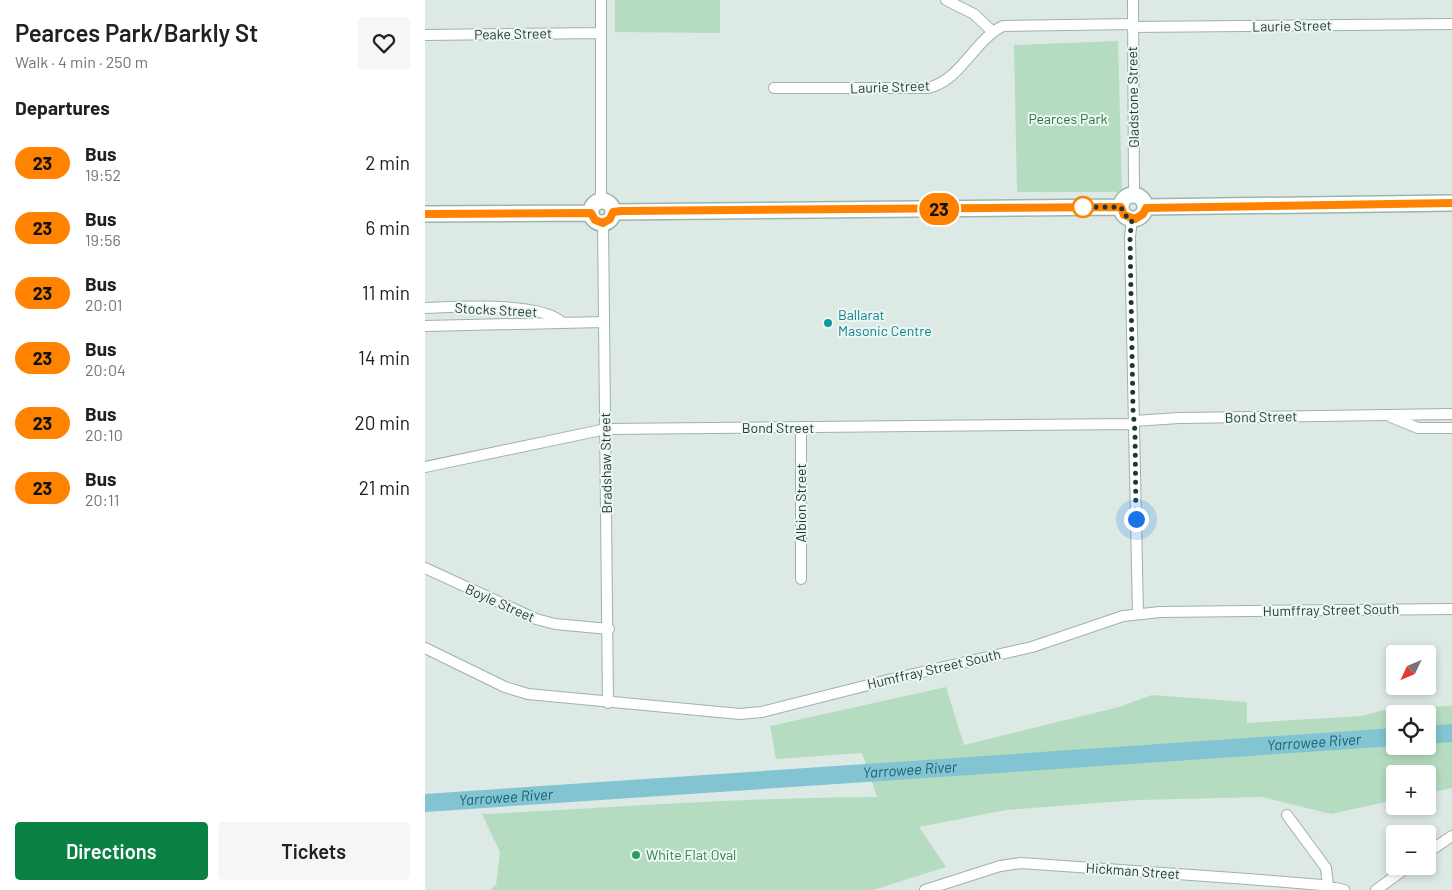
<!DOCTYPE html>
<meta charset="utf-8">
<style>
body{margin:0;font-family:Barlow,sans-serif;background:#f6f6f6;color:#202124;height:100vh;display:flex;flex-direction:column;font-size:19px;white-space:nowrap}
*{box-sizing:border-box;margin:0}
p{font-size:16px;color:#757577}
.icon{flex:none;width:28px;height:28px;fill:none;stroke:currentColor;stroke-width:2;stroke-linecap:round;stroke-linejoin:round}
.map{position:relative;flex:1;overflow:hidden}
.side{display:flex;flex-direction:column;background:#fff;width:425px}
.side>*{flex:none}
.badge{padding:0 10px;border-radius:16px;font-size:18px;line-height:32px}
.needle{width:32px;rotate:226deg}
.fabs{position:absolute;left:961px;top:645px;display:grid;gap:10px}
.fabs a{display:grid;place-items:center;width:50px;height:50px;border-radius:5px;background:#fff;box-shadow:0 2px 8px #0003;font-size:25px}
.you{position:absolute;width:25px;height:25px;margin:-12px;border:4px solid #fff;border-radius:50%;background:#1a73e8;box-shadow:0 0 0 8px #1a73e833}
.map>.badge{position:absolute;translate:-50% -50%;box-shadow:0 0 0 2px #fff}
h2{padding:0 15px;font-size:19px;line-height:45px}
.round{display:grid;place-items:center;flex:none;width:52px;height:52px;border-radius:5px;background:#f6f6f6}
.overview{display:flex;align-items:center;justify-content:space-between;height:85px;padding:0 15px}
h1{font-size:24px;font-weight:600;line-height:38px}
.button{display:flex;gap:10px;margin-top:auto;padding:10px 15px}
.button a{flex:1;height:58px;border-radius:5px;background:#0b8043;color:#fff;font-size:20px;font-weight:600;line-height:58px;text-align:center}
.button a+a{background:#f6f6f6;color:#202124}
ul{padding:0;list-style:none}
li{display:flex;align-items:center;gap:15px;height:65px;padding:0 15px}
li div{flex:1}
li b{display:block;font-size:19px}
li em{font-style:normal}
li .badge{min-width:55px;font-weight:700;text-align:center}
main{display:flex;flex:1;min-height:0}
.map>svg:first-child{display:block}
.green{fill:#b5dcc0;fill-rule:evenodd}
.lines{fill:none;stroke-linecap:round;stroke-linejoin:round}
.river{stroke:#82c4d1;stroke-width:18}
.minor-casing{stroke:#a0b1ab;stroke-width:12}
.secondary-casing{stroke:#9cb5ac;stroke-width:18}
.minor{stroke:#fff;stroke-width:10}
.secondary{stroke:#fff;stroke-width:15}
.line-casing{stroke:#fff;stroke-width:11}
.line{stroke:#ff8200;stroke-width:8}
.walk{stroke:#1e3932;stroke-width:5;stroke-dasharray:0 9}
.stop-dot{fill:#fff;stroke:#ff8200;stroke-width:2.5}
.culture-dot{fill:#0f9aa8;stroke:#edf6f2;stroke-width:2}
.leisure-dot{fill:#2e9e5b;stroke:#edf6f2;stroke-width:2}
.labels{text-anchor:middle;stroke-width:4;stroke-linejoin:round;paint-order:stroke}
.street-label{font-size:14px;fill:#1e3932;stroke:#edf6f2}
.park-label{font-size:14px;fill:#287045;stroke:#edf6f2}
.culture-label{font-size:14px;fill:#0d838f;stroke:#edf6f2;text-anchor:start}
.leisure-label{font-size:14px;fill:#27864d;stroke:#edf6f2;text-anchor:start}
.water-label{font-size:15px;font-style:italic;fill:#186475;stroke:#edf6f2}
</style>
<main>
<section class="side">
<div class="overview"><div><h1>Pearces Park/Barkly St</h1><p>Walk · 4 min · 250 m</p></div><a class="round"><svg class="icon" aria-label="heart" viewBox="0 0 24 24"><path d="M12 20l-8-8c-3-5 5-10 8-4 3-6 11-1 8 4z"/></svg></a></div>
<h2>Departures</h2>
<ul>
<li><span class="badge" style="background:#ff8200;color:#111">23</span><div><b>Bus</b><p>19:52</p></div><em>2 min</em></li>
<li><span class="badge" style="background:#ff8200;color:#111">23</span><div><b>Bus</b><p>19:56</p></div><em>6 min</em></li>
<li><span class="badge" style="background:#ff8200;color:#111">23</span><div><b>Bus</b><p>20:01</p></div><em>11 min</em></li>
<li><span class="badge" style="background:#ff8200;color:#111">23</span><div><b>Bus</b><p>20:04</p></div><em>14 min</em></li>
<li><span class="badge" style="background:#ff8200;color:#111">23</span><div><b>Bus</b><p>20:10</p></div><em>20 min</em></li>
<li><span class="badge" style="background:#ff8200;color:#111">23</span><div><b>Bus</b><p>20:11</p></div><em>21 min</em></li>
</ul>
<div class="button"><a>Directions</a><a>Tickets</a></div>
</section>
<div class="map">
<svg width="1027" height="890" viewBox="0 0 1027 890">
<rect width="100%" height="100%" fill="#dde9e4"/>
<!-- green -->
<path class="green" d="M 190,0 L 295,0 L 295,33 L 190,32 Z
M 693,41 L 697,192 L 592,192 L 589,45 Z
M 521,687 L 539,745 L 694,707 L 727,695 L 822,702 L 822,723 L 936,716 L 963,709 L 1027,706 L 1027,788 L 1003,793 L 1002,774 L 970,774 L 970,800 L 906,814 L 837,797 L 712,800 L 581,810 L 494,827 L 521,867 L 448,890 L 65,890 L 71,885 L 75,852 L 57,814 C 189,808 320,797 452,797 L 437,753 L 351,759 L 345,726 ZM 970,714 L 1002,714 L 1002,746 L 970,746 Z"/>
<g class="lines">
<!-- river -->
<g class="river">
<path d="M 1002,735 L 1027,733"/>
<path id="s1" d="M 0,803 L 970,737"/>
</g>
<defs>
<path id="minor" d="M 521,0 L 549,14 L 568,32
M 708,0 L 709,195
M 707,27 L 1027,24
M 0,35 L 176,33
M 349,88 L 502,88 C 535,82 549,40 578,26 L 708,24
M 176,201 L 176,0
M 707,219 L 705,237 L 713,614
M 178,223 L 183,703
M 0,308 C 32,307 116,301 138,323
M 0,326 L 178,322
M 966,417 L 993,428 L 1027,428
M 709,421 L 754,418 L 1027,414
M 376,428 L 376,579
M 0,467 L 181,429 L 709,424
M 0,568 L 111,619 L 130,624 L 184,629
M 0,648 L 80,687 L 103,694 L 315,714 L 337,712 L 471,678 L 607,647 L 698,616 L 735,612 L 1027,609
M 862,815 L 901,868 L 903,886
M 1002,853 L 1027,836
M 500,890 L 575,866 L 596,863 L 823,879 L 897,885 L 919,890
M 951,890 L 984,866"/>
<path id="secondary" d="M696 207a12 12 0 1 1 24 0a12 12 0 1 1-24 0Z
M166 212a11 11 0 1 1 22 0a11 11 0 1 1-22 0Z
M 721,207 L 1027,203
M 188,212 L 696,207
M 0,214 L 166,213"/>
</defs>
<!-- minor casing -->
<use href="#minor" class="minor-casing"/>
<!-- secondary casing -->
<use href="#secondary" class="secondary-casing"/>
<!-- minor -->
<use href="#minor" class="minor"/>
<!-- secondary -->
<use href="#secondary" class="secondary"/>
</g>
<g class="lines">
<defs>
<path id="line" d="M 0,214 L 166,213 L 170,220 L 178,223 L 185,219 L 188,212 L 196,211 L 696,207 L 699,215 L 710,219 L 718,214 L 721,208 L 1027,203"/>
</defs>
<!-- line casing -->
<use href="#line" class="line-casing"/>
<!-- line -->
<use href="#line" class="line"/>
<!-- walk -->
<path class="walk" d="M 658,207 L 651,207 L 696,207 L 699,215 L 707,219 L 705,236 L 708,410 L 710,432 L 711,519"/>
</g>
<!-- markers -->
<circle class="stop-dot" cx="658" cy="207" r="10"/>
<circle class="culture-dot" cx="403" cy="323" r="5"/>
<circle class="leisure-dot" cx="211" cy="855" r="5"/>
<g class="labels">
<!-- street labels -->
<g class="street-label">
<text transform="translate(867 26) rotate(-1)" y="5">Laurie Street</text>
<text transform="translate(88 34) rotate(-1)" y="5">Peake Street</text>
<text transform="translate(465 87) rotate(-2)" y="5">Laurie Street</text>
<text transform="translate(708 97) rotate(-91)" y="5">Gladstone Street</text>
<text transform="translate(71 310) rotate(3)" y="5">Stocks Street</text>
<text transform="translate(836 417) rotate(-1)" y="5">Bond Street</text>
<text x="353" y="433">Bond Street</text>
<text transform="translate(181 463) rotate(-91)" y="5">Bradshaw Street</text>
<text transform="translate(376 503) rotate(-90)" y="5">Albion Street</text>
<text transform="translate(75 603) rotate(24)" y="5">Boyle Street</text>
<text transform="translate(906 610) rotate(-1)" y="5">Humffray Street South</text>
<text transform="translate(509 669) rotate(-13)" y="5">Humffray Street South</text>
<text transform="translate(708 871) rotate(4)" y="5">Hickman Street</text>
</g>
<!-- park labels -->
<g class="park-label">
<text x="643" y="124">Pearces Park</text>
</g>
<!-- culture labels -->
<g class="culture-label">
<text x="413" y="320">Ballarat<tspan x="413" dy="16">Masonic Centre</tspan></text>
</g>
<!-- leisure labels -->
<g class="leisure-label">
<text x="221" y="860">White Flat Oval</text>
</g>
<!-- water labels -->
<g class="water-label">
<text dy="5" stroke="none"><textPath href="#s1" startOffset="891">Yarrowee River</textPath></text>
<text dy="5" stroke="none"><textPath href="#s1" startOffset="486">Yarrowee River</textPath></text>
<text dy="5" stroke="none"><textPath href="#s1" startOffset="81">Yarrowee River</textPath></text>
</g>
</g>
</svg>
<div class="fabs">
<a><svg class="needle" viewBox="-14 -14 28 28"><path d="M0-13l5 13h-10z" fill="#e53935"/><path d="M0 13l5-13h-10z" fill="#757577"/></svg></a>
<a><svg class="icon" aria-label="locate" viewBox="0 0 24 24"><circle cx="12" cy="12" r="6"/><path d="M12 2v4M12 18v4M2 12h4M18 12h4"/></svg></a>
<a>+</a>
<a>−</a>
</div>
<div class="you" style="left:711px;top:519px"></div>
<b class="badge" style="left:514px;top:209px;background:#ff8200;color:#111">23</b>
</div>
</main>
